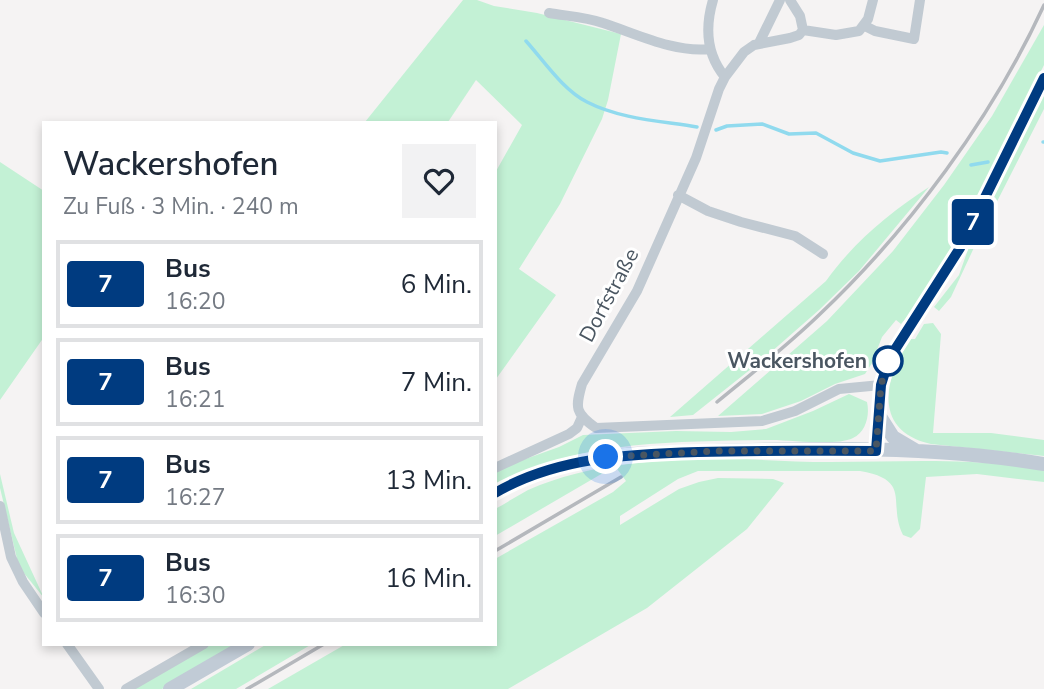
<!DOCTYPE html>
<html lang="de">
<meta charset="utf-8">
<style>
body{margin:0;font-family:"Nunito Sans",sans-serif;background:#f2f2f3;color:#1f2937;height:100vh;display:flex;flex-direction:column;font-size:26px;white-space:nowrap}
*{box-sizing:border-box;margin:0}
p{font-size:23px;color:#747a83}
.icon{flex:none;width:38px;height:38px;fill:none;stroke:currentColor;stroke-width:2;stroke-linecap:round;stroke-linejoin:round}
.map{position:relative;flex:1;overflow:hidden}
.panel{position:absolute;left:42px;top:121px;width:455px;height:525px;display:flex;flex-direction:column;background:#fff;border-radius:0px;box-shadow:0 4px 10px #0003}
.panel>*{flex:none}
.badge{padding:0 14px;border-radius:5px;font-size:24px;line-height:46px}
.you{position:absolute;width:35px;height:35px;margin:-18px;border:5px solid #fff;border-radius:50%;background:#1a73e8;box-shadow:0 0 0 10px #1a73e833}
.map>.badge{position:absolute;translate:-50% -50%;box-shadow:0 0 0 4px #fff}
.round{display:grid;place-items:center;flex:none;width:74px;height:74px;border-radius:0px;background:#f2f2f3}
.head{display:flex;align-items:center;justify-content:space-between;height:119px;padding:0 21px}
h1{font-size:33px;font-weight:600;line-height:52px}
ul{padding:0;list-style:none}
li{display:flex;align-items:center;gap:21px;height:88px;margin:0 14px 10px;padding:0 7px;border:4px solid #e0e1e3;border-radius:0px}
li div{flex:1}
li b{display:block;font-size:26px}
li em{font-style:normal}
li .badge{min-width:77px;font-weight:700;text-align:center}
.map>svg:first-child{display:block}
.green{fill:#c3f1d5}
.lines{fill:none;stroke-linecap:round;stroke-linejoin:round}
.stream{stroke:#90daee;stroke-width:3.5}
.minor{stroke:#c1cad2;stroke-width:10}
.tertiary{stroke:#c1cad2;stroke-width:12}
.secondary{stroke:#c1cbd6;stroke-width:14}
.rail{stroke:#b5b8bd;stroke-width:3.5}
.line-casing{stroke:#fff;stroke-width:16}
.line{stroke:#003b80;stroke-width:10}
.walk{stroke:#4a5661;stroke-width:7;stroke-dasharray:0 12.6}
.stop-dot{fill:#fff;stroke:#003b80;stroke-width:3.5}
.labels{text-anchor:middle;stroke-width:6;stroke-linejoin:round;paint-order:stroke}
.street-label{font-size:21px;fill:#4a5661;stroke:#fff}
.stop-label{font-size:21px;font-weight:bold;fill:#4a5661;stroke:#fff;text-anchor:end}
</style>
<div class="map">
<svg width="1044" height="689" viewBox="0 0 1044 689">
<rect width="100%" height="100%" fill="#f5f3f3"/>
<!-- green -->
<path class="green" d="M 463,0 L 477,0 L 494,6 L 537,13 L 621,34 L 608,100 L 602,119 L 560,204 L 519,269 L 556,295 L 496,379 L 495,173 L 522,125 L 476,80 L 448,122 L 365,122 Z
M 1044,25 L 1044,65 L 951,253 L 917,305 L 901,324 L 896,320 L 882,337 L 872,363 L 865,374 L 835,384 L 801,401 L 762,414 L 718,416 L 827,321 L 893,251 L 944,185 L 992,116 Z
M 1044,91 L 1044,109 L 978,239 L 951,297 L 939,311 L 934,307 L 959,275 L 971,241 L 968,240 Z
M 0,162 L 44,191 L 44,337 L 0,400 Z
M 929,187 L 859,271 L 819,310 L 761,361 L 693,415 L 670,417 L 826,281 C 853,243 890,212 929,187 Z
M 933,323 L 941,334 L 933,433 L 991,433 L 1044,440 L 1044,456 L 931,444 C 872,431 884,378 910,339 L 915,339 L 924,324 Z
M 849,394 L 867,402 C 870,415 866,432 853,438 C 834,447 789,439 767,440 C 672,442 582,440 495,484 L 495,470 L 559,447 L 583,435 L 676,431 L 731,432 L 766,429 L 813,411 Z
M 728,458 C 762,460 796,462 830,462 C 902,462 973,457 1044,470 L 1044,482 L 977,474 L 926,477 L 920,529 L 911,538 L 903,535 C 887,503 913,480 860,471 L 698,471 L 678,479 L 620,516 L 620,525 L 679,489 L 699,482 L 718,478 L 773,479 L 784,483 L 747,529 L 647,608 L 508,689 L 268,689 L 346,644 L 495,644 L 495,559 L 613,492 L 626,481 L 615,466 L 495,536 L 495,509 C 506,503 517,496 528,490 C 592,462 660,460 728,458 Z
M 0,474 L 14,533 L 44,598 L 19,567 L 0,488 Z
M 212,644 L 238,644 L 162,689 L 134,689 Z
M 267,644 L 312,644 L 236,689 L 191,689 Z"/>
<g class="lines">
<!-- stream -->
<path class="stream" d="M 526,41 C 544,61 563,90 587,102 C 620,119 661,121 697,127
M 716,130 L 727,126 L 762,124 L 789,134 L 816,133 L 853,153 L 880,161 L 941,152 L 947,153
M 1043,142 L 1044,142
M 971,165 L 988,162"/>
<!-- minor -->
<path class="minor" d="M 713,0 C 705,27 706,54 725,77
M 790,0 L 800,16 L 803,30
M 873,0 L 868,19 L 859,31 L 836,35 L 803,30 L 799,35 L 790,38 L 754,45 L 744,52 L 725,77 L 719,89 L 696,158 L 637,291 L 582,384 C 575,408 575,413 596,428 L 762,421 L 795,411 L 839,389 L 881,385
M 549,13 C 566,16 586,17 603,23 C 637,34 674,53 710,49
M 865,26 L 875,31 L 914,39 L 920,0
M 759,43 L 780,0
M 678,195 L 708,211 L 741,222 L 795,236 L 823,254
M 495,468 L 569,434 L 577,428 L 582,417
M 0,506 L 11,557 L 23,582 L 44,613
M 67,644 L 99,689
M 126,689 L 204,644"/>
<!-- tertiary -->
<path class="tertiary" d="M 876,451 L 881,385 L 889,359 L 960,248 L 1044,78"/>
<!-- secondary -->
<path class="secondary" d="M 879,415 L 893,437 L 915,450
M 495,493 C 536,469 588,459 634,454 C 769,449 910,442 1044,464
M 170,689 L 248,644"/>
<!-- rail -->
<path class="rail" d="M 717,402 C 751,374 787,346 819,315 C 909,230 992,118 1044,5
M 495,551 L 621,477
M 247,689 L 324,644"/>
</g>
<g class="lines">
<defs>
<path id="line" d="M 495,493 C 556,457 630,454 698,452 C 757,450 816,451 876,451 L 881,385 L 889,359 L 960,248 L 1044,78"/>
</defs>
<!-- line casing -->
<use href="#line" class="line-casing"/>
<!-- line -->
<use href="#line" class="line"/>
<!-- walk -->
<path class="walk" d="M 606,457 L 716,451 L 876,451 L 881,385 L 889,359 L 888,361"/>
</g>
<!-- markers -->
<circle class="stop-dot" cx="888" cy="361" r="14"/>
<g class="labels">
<!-- street labels -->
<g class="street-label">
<text transform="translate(609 295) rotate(-62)" y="7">Dorfstraße</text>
</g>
<!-- stop labels -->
<g class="stop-label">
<text x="867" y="368">Wackershofen</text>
</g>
</g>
</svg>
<div class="you" style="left:606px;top:457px"></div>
<b class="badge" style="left:973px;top:222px;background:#003b80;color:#fff">7</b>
<section class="panel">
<div class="head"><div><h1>Wackershofen</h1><p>Zu Fuß · 3 Min. · 240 m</p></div><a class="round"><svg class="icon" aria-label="heart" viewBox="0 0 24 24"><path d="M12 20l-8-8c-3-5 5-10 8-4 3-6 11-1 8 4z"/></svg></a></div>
<ul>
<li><span class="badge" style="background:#003b80;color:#fff">7</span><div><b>Bus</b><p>16:20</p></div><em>6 Min.</em></li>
<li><span class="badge" style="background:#003b80;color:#fff">7</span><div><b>Bus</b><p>16:21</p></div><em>7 Min.</em></li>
<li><span class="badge" style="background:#003b80;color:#fff">7</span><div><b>Bus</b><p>16:27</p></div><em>13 Min.</em></li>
<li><span class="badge" style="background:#003b80;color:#fff">7</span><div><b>Bus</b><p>16:30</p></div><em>16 Min.</em></li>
</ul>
</section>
</div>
